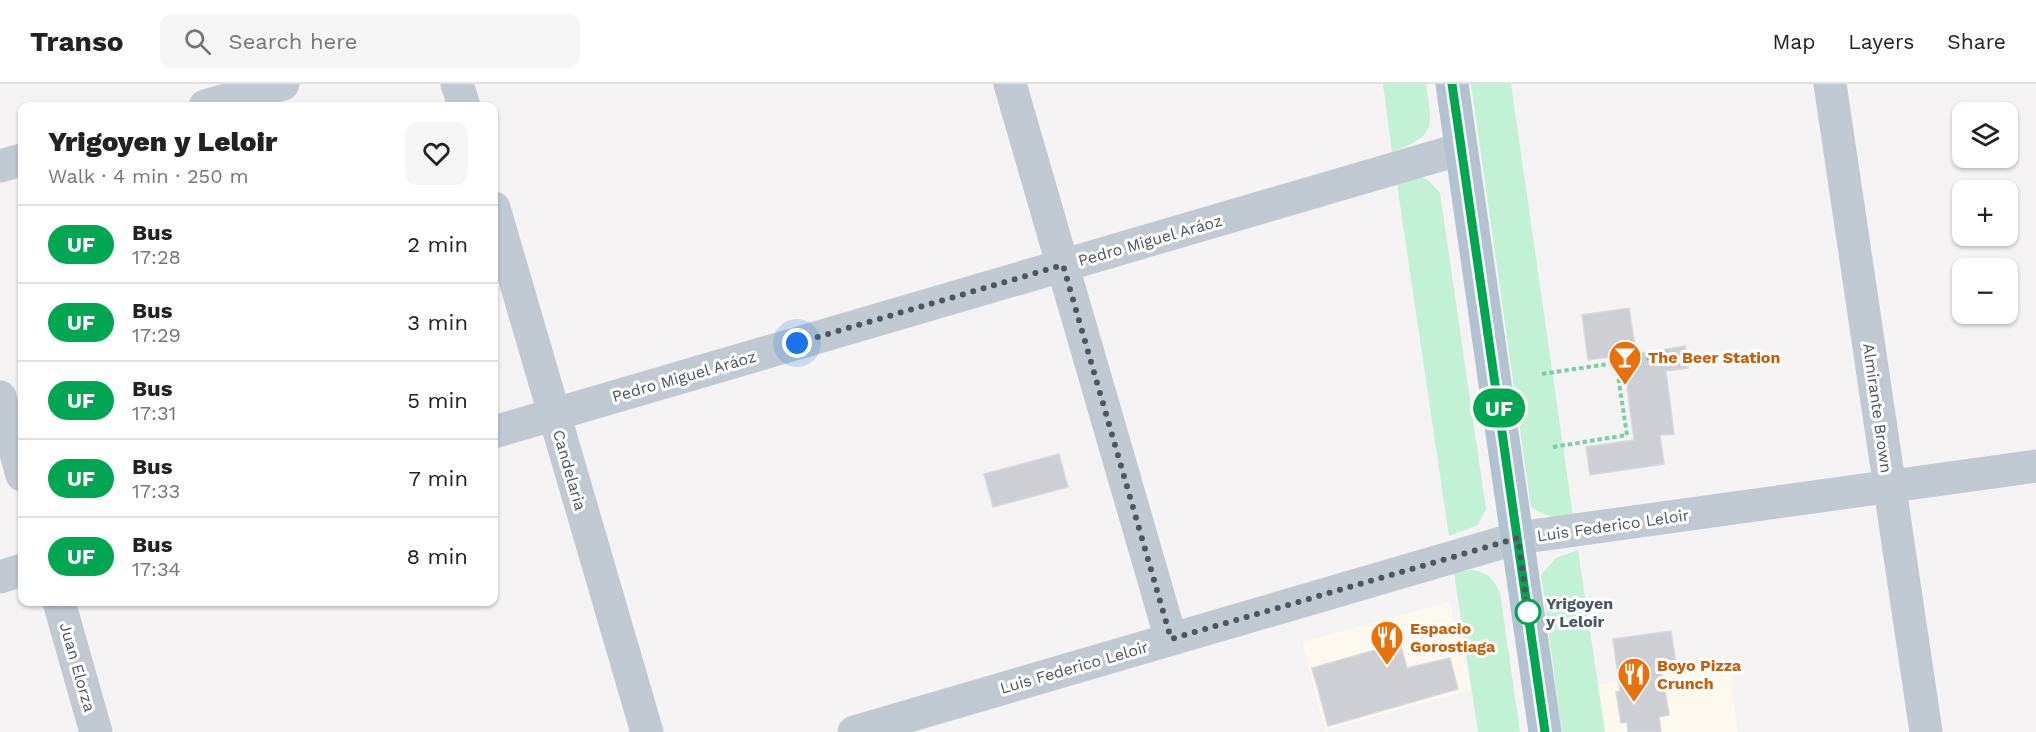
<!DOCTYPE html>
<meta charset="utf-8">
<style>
body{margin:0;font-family:"Work Sans",sans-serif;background:#f6f6f6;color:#222;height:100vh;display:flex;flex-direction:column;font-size:22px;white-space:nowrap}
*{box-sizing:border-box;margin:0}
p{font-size:20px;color:#767676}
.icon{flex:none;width:33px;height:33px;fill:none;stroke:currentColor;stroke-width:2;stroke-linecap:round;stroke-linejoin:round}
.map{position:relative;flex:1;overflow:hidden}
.drawer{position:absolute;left:18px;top:18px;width:480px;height:504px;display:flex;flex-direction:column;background:#fff;border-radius:12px;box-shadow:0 2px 4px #0004}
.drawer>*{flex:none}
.badge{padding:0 12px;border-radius:20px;font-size:21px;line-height:39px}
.controls{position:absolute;left:1952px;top:18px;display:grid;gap:12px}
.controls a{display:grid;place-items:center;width:66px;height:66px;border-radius:12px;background:#fff;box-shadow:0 2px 4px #0004;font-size:30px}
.you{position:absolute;width:30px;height:30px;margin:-15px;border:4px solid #fff;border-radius:50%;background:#1a73e8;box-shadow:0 0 0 9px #1a73e833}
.map>.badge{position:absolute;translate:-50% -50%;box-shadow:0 0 0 3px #fff}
.round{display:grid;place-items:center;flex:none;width:63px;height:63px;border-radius:12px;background:#f6f6f6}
.overview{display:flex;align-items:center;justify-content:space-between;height:102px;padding:0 30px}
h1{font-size:28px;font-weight:800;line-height:45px}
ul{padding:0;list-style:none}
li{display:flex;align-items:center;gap:18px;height:78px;padding:0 30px;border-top:2px solid #e0e0e0}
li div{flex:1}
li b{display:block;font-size:22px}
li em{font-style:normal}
li .badge{min-width:66px;font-weight:700;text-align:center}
header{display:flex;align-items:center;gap:36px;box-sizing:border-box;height:84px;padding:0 30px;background:#fff;border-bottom:2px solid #e0e0e0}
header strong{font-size:28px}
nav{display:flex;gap:33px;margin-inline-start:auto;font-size:21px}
.search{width:420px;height:54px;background:#f6f6f6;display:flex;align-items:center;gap:15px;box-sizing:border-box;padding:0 21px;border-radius:12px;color:#767676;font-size:22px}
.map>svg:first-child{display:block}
.commercial{fill:#fdf9ef}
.green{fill:#c3f1d5}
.building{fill:#cdcfd5;stroke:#d7d9de;stroke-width:1.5}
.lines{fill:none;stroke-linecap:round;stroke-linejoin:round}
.path{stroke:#7ad0a6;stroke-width:4;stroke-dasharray:4.5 3;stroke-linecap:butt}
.minor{stroke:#c1cad2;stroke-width:33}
.major{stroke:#b3c2d1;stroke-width:33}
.line-casing{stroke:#fff;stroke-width:14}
.line{stroke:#00a651;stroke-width:9}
.walk{stroke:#4a5661;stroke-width:6;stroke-dasharray:0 10.8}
.stop-dot{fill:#fff;stroke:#00a651;stroke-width:3}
.labels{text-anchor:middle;stroke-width:6;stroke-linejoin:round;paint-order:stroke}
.street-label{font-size:16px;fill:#4a5661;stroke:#fff}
.food-label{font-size:16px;font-weight:bold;fill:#c56008;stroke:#fff;text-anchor:start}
.stop-label{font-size:16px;font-weight:bold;fill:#4a5661;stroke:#fff;text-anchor:start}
</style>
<header>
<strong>Transo</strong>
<div class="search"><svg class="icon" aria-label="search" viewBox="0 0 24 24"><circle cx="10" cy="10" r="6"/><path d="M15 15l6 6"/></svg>Search here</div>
<nav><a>Map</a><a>Layers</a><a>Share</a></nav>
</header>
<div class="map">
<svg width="2036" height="648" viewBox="0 0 2036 648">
<rect width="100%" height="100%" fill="#f5f3f3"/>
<!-- commercial -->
<path class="commercial" d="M 1449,518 L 1472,606 L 1325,646 L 1302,558 Z
M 1728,581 L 1738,648 L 1605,648 L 1597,601 Z"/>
<!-- green -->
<path class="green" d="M 1383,0 L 1426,0 C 1432,44 1438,50 1392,68 Z
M 1471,0 L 1511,0 L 1573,432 C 1555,435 1547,433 1531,423 Z
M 1419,93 L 1428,96 L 1440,109 L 1486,425 L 1478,441 L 1449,452 L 1397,100 Z
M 1578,466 L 1605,648 L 1562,648 L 1541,491 L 1556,474 Z
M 1471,486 C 1488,488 1493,494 1500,509 L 1520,648 L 1478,648 L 1454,489 Z"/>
<!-- building -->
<path class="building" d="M 1629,224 L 1636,269 L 1588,276 L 1582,231 Z
M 1685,262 L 1688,284 L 1666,287 L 1674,350 L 1660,351 L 1664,380 L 1590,391 L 1586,363 L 1634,356 L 1623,272 Z
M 1059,370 L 1068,403 L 993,423 L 984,390 Z
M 1671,547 L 1677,586 L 1662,588 L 1669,631 L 1659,633 L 1661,648 L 1628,648 L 1627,638 L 1621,639 L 1616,608 L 1620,607 L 1613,555 Z
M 1400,559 L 1407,584 L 1450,574 L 1458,605 L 1328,642 L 1312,584 Z"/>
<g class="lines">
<!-- path -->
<path class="path" d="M 1542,290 L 1661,272
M 1553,363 L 1627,351 L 1616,279"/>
<!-- minor -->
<path class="minor" d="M 457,0 L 464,22
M 1010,0 L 1171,555
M 1830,0 L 1926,648
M 205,22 L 283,0
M 0,82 L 22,76
M 494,124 L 647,648
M 0,313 L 22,391
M 494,348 L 1461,65
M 0,493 L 22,486
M 59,518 L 96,648
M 854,648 L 1518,454 L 2036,382"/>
<!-- major -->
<path class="major" d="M 1452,0 L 1545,648"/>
</g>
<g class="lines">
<defs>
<path id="line" d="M 1452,0 L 1545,648"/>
</defs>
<!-- line casing -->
<use href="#line" class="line-casing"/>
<!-- line -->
<use href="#line" class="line"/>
<!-- walk -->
<path class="walk" d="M 797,259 L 1063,181 L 1171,555 L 1518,454 L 1528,528"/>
</g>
<!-- icons -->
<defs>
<symbol id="bar-pin" viewBox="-11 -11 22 30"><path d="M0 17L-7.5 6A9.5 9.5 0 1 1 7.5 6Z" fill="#e8710a" stroke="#fff"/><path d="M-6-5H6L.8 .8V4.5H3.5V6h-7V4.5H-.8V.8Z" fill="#fff"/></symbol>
<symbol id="restaurant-pin" viewBox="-11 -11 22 30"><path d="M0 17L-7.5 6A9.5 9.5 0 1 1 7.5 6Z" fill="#e8710a" stroke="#fff"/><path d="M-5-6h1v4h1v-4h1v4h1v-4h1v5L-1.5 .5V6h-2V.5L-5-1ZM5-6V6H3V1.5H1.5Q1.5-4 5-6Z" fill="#fff"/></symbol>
</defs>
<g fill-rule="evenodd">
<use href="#bar-pin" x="1606" y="254" width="38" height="52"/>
<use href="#restaurant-pin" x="1368" y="534" width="38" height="52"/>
<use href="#restaurant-pin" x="1615" y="571" width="38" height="52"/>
</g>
<!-- markers -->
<circle class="stop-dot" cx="1528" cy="528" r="12"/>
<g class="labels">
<!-- street labels -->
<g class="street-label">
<text transform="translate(1150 156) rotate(-16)" y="6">Pedro Miguel Aráoz</text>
<text transform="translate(684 292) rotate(-16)" y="6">Pedro Miguel Aráoz</text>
<text transform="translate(1878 324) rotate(82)" y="6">Almirante Brown</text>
<text transform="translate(570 386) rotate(74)" y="6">Candelaria</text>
<text transform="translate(1613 441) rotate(-8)" y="6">Luis Federico Leloir</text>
<text transform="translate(78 583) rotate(74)" y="6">Juan Elorza</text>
<text transform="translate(1074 583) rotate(-16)" y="6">Luis Federico Leloir</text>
</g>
<!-- food labels -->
<g class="food-label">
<text x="1648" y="279">The Beer Station</text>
<text x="1410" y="550">Espacio<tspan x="1410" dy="18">Gorostiaga</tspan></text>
<text x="1657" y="587">Boyo Pizza<tspan x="1657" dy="18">Crunch</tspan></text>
</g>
<!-- stop labels -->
<g class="stop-label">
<text x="1546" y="525">Yrigoyen<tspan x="1546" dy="18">y Leloir</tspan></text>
</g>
</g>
</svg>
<div class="controls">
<a><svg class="icon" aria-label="layers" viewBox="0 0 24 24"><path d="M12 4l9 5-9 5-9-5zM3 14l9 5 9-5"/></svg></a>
<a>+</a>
<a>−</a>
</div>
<div class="you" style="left:797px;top:259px"></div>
<b class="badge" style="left:1499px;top:324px;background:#00a651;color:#fff">UF</b>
<section class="drawer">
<div class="overview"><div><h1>Yrigoyen y Leloir</h1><p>Walk · 4 min · 250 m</p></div><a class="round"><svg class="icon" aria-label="heart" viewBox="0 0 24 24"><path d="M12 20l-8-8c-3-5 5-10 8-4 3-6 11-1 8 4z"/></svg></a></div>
<ul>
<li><span class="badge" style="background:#00a651;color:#fff">UF</span><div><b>Bus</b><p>17:28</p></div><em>2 min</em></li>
<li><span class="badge" style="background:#00a651;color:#fff">UF</span><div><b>Bus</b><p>17:29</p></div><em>3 min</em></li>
<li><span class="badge" style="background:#00a651;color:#fff">UF</span><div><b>Bus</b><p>17:31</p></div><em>5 min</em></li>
<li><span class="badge" style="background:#00a651;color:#fff">UF</span><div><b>Bus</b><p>17:33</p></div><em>7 min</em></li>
<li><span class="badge" style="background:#00a651;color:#fff">UF</span><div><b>Bus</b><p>17:34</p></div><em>8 min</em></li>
</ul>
</section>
</div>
